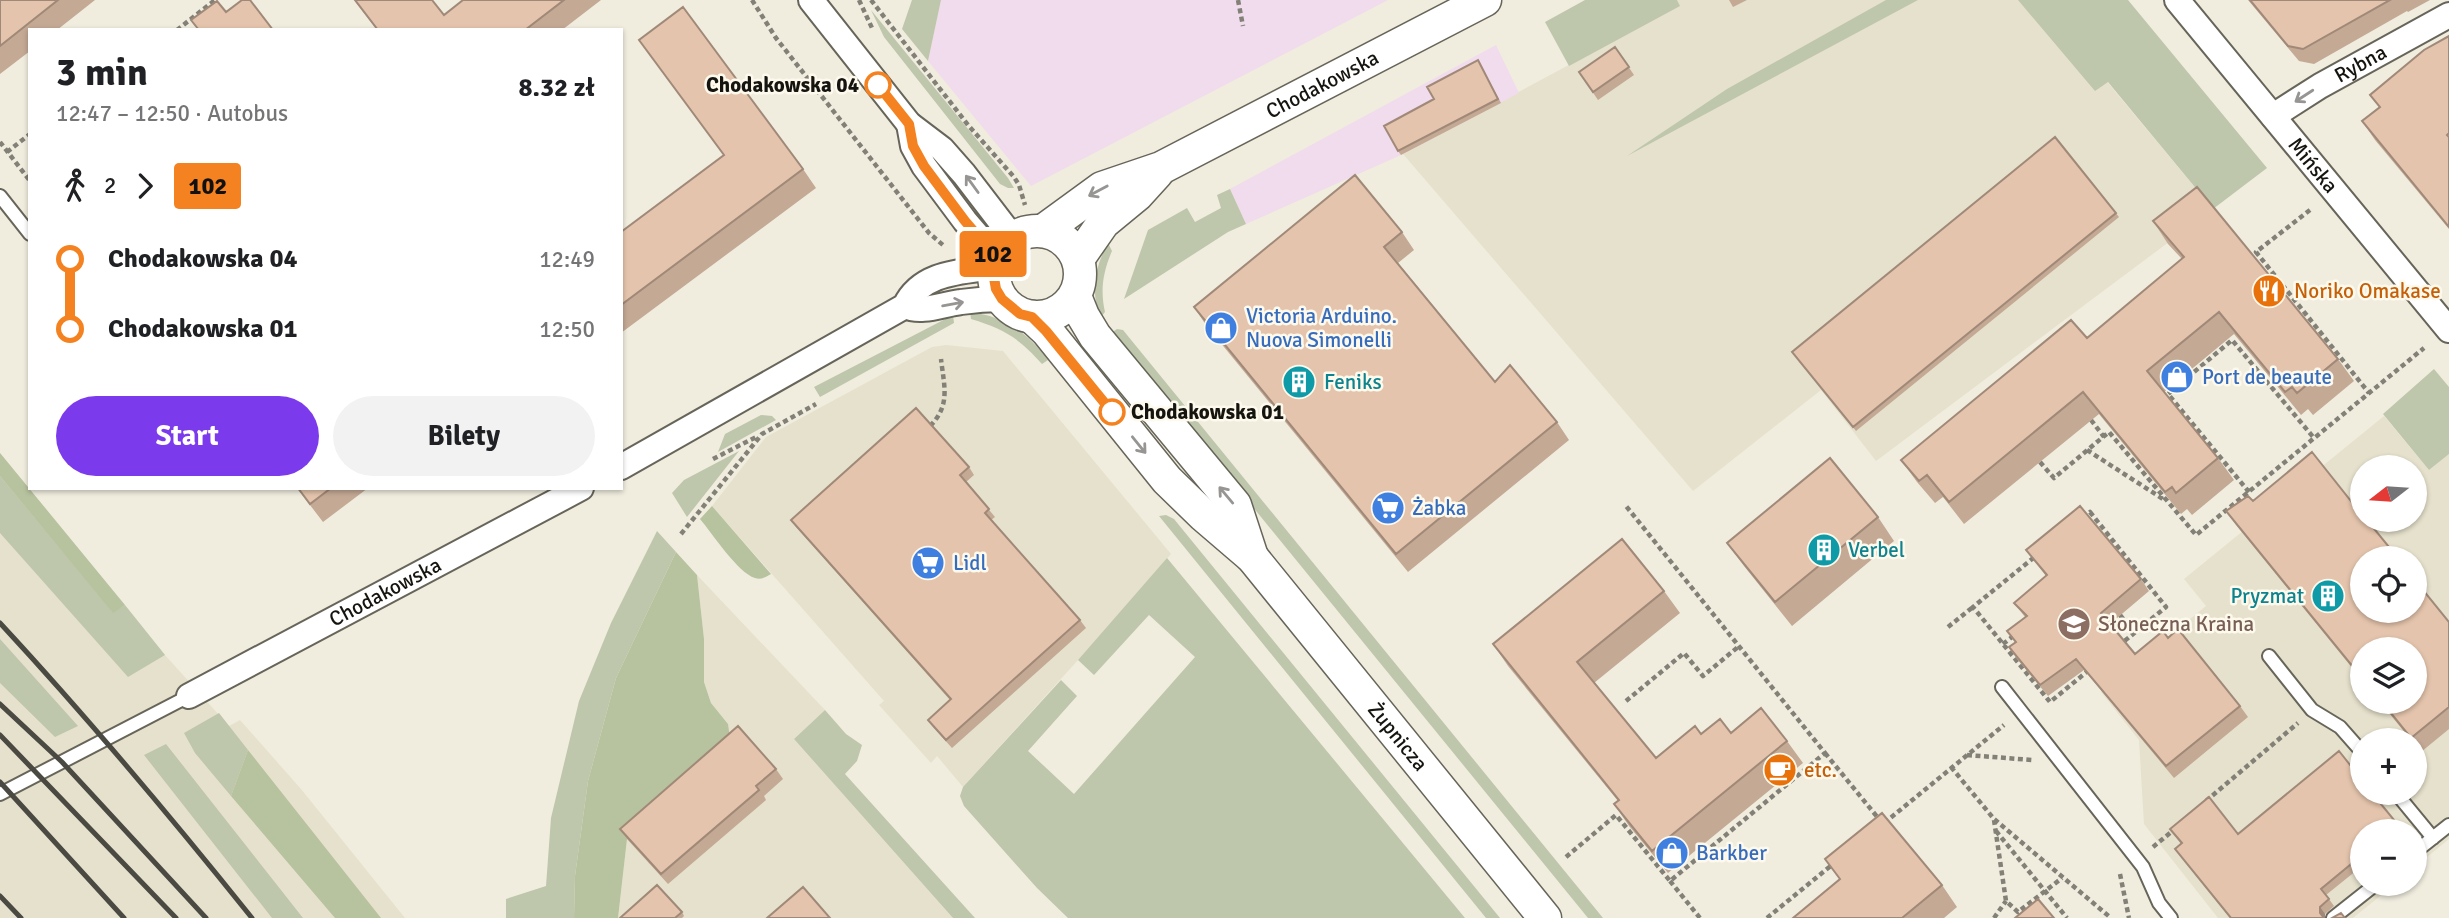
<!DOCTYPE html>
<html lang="pl">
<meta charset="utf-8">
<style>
body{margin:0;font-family:Signika,sans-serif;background:#f2f2f2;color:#202124;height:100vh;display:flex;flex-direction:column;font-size:26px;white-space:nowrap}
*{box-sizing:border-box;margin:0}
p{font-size:23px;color:#757577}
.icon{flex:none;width:38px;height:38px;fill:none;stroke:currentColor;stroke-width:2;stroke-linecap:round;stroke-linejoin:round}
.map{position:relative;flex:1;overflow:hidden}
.panel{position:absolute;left:28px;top:28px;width:595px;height:462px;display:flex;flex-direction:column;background:#fff;border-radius:0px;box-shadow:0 2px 5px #0004}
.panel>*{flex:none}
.badge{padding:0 14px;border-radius:5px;font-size:24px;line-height:46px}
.needle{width:46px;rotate:253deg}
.controls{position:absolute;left:2350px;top:455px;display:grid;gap:14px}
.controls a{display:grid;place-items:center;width:77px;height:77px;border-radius:50%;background:#fff;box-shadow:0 2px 5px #0004;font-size:35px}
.map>.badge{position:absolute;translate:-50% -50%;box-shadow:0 0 0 4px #fff}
.legs{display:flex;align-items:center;gap:10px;height:77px;padding:0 28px;font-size:23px}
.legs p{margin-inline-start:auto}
.summary{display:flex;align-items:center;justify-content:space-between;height:119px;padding:0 28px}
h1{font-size:38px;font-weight:700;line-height:52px}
.button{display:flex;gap:14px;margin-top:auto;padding:14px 28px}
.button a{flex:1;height:80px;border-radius:42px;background:#7c3aed;color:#fff;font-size:28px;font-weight:700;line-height:80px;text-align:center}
.button a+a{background:#f2f2f2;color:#202124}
ul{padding:0 28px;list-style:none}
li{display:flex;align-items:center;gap:24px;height:70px;font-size:26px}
li i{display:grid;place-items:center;width:10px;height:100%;margin:0 9px;background:currentColor}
li i::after{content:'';width:18px;height:18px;margin:-9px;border:5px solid;border-radius:50%;background:#fff}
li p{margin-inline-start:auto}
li:first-child i{background:linear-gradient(#0000 50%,currentColor 0)}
li:last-child i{background:linear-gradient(currentColor 50%,#0000 0)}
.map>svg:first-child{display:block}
.built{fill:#e6e1cc;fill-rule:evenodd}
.industrial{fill:#f0dcec}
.green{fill:#bec7ab}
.forest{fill:#b7c29f}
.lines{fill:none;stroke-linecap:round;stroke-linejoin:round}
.service-casing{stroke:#676559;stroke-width:16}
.minor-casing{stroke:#676559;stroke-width:28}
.tertiary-casing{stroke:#676559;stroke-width:35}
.path{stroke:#828077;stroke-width:4.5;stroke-dasharray:5 3.5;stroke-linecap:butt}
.service{stroke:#fff;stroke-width:12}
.minor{stroke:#fff;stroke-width:24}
.tertiary{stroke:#fff;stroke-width:32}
.rail{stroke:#4a4942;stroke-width:5}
.wall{fill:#c4a994}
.shaded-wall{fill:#a08978}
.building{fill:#e4c4ac;stroke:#a08978;stroke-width:2}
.oneway{stroke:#969593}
.line-1-casing{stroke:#fff;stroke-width:16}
.line-1{stroke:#f58220;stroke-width:10}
.stop-1-dot{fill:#fff;stroke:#f58220;stroke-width:3.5}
.labels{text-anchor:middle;stroke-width:5;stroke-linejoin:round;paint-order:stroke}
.street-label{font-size:21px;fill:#15140f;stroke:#fdfaed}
.stop-label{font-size:21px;font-weight:bold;fill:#15140f;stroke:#fdfaed;text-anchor:end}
.food-label{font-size:21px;fill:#c56008;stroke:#fdfaed;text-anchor:start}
.shop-label{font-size:21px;fill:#366cbe;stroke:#fdfaed;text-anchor:start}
.culture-label{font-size:21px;fill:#0d838f;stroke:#fdfaed;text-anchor:start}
.education-label{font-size:21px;fill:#785e54;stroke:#fdfaed;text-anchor:start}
</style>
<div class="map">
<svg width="2449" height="918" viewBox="0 0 2449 918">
<rect width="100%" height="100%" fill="#f0eddf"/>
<!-- built -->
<path class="built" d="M 1677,0 L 2039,0 L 2213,209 L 1876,461 L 1821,390 L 1693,491 L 1403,154 L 1679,6 Z
M 946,345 L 1003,351 L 1171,554 L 1078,660 L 963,787 L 937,756 L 931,763 L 879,705 L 884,701 L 712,506 L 766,437 L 932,347 Z
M 2384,416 L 2429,470 L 2449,454 L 2449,839 L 2415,867 L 2415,831 L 2362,831 L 2362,884 L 2395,884 L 2353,918 L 2218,918 L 2144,824 L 2139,740 L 2101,692 L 2206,606 L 2184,579 ZM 2362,467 L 2415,467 L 2415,520 L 2362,520 ZM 2362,558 L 2415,558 L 2415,611 L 2362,611 ZM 2362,649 L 2415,649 L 2415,702 L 2362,702 ZM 2362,740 L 2415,740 L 2415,793 L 2362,793 Z
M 0,453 L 165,655 L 229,726 L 240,720 L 301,789 L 405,918 L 0,918 Z
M 697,575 L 825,710 L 794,739 L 953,918 L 618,918 L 627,839 L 728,724 L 711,703 L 704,682 L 704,639 Z"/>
<!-- industrial -->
<path class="industrial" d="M 941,0 L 1388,0 L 1031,186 L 928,61 Z
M 1496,45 L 1519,93 L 1401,155 L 1246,224 L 1230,189 Z"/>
<!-- green -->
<path class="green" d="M 912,0 L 941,0 L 928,61 L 902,29 Z
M 1585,0 L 1677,0 L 1680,6 L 1569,66 L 1545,22 Z
M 1886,0 L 1918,0 L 1627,156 L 1727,89 Z
M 2018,0 L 2128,0 L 2267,168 L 2213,209 L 2108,82 L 2095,91 Z
M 871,10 L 1008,178 L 1014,188 L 1008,188 L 1000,184 L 884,37 Z
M 1230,189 L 1246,224 L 1228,232 L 1124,299 L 1148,230 L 1187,208 L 1195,222 L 1221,208 L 1217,195 Z
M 1108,243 L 1112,251 C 1103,272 1100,290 1105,312 L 1100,318 C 1091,292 1094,268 1108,243 Z
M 970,312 C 1004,316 1028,333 1048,360 L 1042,364 C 1019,338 1004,329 971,319 Z
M 953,315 L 954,323 L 820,397 L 814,387 Z
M 1117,329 L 1123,330 L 1603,918 L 1588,918 L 1111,333 Z
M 2434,369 L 2449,387 L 2449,454 L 2429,470 L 2383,414 Z
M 761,415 L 772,416 L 776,420 L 718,452 L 725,434 Z
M 739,451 L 687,517 L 672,493 L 684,480 Z
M 0,476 L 113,612 L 125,605 L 165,655 L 128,677 L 0,533 Z
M 1166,515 L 1174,519 L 1500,918 L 1486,918 L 1159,516 Z
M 657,531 L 676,552 L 616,678 L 588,781 L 575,876 L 574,918 L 506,918 L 506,899 L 546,886 L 551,818 L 579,701 L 611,623 Z
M 1167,558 L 1465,918 L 1068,918 L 1037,888 L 964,806 L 960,796 L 963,787 L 1061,680 L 1077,696 L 1028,751 L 1074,794 L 1195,657 L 1149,615 L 1094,675 L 1078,660 Z
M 0,639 L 78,726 L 55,737 L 0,683 Z
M 825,710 L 846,734 L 862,745 L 857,761 L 845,774 L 975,918 L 953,918 L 794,739 Z
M 219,713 L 248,750 L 231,796 L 195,753 L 184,733 Z
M 166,744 L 303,918 L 272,918 L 144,755 Z"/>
<!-- forest -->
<path class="forest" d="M 0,453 L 125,605 L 113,613 L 0,476 Z
M 712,506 L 771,574 C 766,577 761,580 755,578 C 738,573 712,533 700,519 Z
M 676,552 L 697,575 L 704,639 L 704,682 L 711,703 L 728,724 L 730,739 L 627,839 L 618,918 L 574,918 L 575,876 L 588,781 L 616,678 Z
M 248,750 L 381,918 L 335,918 L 231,796 Z"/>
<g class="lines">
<defs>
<path id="service" d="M 0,196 L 30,234
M 2269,656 L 2312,710 L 2340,727 L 2362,752
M 2002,687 L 2143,867 L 2159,903 L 2171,918
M 2396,793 L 2433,838
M 0,794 L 189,696
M 2415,852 L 2449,825
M 2333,918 L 2376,884"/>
<g id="minor">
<path d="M 811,0 L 909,124 L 942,149 L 964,174 L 1013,238"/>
<path id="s1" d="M 2177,0 L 2449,330"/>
<path id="s2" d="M 2273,116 L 2320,86 L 2449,15"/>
<path d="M 909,124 L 913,146 L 924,166 L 965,221 L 996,257"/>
<path d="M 905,306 C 922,314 943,304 961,302 C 975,300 988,299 1002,299"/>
<path d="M 621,467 L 905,306 C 921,272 961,272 994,267"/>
<path id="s3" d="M 189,696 L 581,488"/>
</g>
<g id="tertiary">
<circle cx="1037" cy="274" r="43"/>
<path id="s4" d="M 1043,231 L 1102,188 L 1161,168 L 1485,0"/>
<path d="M 1078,259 L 1103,223 L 1137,195 L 1157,173"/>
<path d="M 1075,296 L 1083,316 L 1095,336 L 1235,505 L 1252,557"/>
<path id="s5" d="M 1032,317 L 1047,331 L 1167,480 L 1203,515 L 1252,557 L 1545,918"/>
</g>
</defs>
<!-- service casing -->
<use href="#service" class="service-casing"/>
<!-- minor casing -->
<use href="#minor" class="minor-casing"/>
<!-- tertiary casing -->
<use href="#tertiary" class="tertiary-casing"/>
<!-- path -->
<path class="path" d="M 752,0 L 776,38 L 929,233 L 943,245
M 859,0 L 872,28
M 871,0 L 968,125 L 1014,177 L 1019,185 L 1025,205
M 1238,0 L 1243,26
M 177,30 L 215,0
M 0,142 L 30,181
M 7,152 L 30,134
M 2310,210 L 2256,252 L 2369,393
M 2091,420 L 2104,437
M 930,426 C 951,405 944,386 941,359
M 2087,450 L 2163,499
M 713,459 L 758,436
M 2040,462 L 2054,478 L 2109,432 L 2196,535 L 2424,348
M 2249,492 L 2168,394 L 2232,340 L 2314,438
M 2090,512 L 2166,607 L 2050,702 L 1973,607 Z
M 681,534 L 762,434 L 816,404
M 2120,615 L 2135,633
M 1948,627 L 1973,607
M 2003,644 L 2016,634
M 1626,701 L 1684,653 L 1703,676 L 1738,647
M 1825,753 L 1883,824 L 2004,725
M 1967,755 L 2032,760
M 1951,767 L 1994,819 L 2111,918
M 2206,801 L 2298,723
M 1994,820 L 2006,901 L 2018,912 L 2062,878
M 1996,831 L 2067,918
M 2153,847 L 2176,828
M 1566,857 L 1616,815 L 1670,881 L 1825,753 L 1626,506
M 2120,874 L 2129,918
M 1670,881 L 1700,918
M 1767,918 L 1833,864
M 1994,918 L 2006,901"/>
<!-- service -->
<use href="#service" class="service"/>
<!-- minor -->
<use href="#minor" class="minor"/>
<!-- tertiary -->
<use href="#tertiary" class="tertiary"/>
<!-- rail -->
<path class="rail" d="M 0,623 C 88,718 171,817 252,918
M 0,704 L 62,762 L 206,918
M 0,735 L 176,918
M 0,782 L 124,918
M 0,896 L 21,918"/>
</g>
<!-- wall -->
<path class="wall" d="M 0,0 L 95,0 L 57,30 L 30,30 L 30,51 L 0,74 Z
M 354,0 L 432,0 L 444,15 L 463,0 L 601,0 L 562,30 L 377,30 Z
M 1729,0 L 1747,0 L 1733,7 Z
M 2248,0 L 2430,0 L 2408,12 L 2407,11 L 2314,64 L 2299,61 Z
M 2449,36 L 2449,229 L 2375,140 L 2362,121 L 2379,107 L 2370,95 Z
M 639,40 L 803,169 L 816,188 L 621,333 L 621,232 L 724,155 Z
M 1615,47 L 1634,75 L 1598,100 L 1579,72 Z
M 1478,60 L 1501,103 L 1401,155 L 1398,151 L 1434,99 Z
M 2055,137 L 2119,217 L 1856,431 L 1792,352 Z
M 2153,221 L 2338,359 L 2354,381 L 2313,415 L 2308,409 L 2301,415 L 2234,334 L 2164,392 L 2218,458 L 2234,480 L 2192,515 L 2187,509 L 2181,514 L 2099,414 L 1964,524 L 1943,497 L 1935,503 L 1917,482 L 1901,460 L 2087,338 L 2182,259 L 2168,244 Z
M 1402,232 L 1414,250 L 1398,263 L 1495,382 L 1557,422 L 1569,440 L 1408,572 L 1206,325 L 1194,307 Z
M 969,467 L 974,475 L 966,482 L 995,517 L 991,520 L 1080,620 L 1086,628 L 952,748 L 933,727 L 928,720 L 950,700 L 797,528 L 791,520 Z
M 297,488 L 368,488 L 323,522 Z
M 2253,501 L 2449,622 L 2449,729 L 2421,752 L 2415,745 L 2415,740 L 2411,740 L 2380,702 L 2415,702 L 2362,649 L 2362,680 L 2236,525 L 2226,511 Z
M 1878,517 L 1894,541 L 1792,626 L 1744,566 L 1727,543 Z
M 2026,550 L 2141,579 L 2149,591 L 2110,624 L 2135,654 L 2168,638 L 2240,706 L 2248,717 L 2174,778 L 2084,670 L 2048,696 L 2017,659 L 2009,647 L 2015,642 L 2007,631 L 2025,617 L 2014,603 L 2046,576 Z
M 1664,591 L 1680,613 L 1594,683 L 1656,758 L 1701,734 L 1731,733 L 1787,741 L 1803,763 L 1668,873 L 1629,826 L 1614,804 L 1618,801 L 1508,666 L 1493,644 Z
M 776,769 L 783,779 L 764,796 L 766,800 L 668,884 L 627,839 L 620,829 Z
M 2399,826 L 2403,831 L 2362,831 L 2362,866 L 2326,895 L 2334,906 L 2325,914 L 2325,918 L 2230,918 L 2175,849 L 2181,844 L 2170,829 L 2238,834 Z
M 1825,859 L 1942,885 L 1957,907 L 1944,918 L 1793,918 L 1840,880 Z
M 682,912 L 684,916 L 682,918 L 620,918 Z"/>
<!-- shaded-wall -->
<path class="shaded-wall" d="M 2320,907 L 2325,914 L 2325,918 L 2323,918 L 2320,913 Z"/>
<!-- building -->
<path class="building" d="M 0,0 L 58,0 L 0,46 Z
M 242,0 L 250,0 L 273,30 L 199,30 L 191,20 L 217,1 L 226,12 Z
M 355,0 L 432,0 L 444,15 L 463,0 L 564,0 L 525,30 L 378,30 Z
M 2250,0 L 2390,0 L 2303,49 L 2288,46 Z
M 683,7 L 803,169 L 621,305 L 621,232 L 724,155 L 639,40 Z
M 2449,36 L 2449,133 L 2447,135 L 2449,137 L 2449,227 L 2362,121 L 2380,107 L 2370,95 L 2424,50 Z
M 1615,47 L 1629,67 L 1593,92 L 1579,72 Z
M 1478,60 L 1498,99 L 1398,151 L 1384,126 L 1434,99 L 1427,87 Z
M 2055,137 L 2116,213 L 1853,427 L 1792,352 Z
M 1355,175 L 1402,232 L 1384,247 L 1495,382 L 1510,365 L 1557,422 L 1396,554 L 1194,307 Z
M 2197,187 L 2338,359 L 2297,393 L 2292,387 L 2285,392 L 2219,312 L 2147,371 L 2218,458 L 2176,493 L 2172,487 L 2165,492 L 2083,392 L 1949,502 L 1927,475 L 1919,481 L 1901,460 L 2071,320 L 2087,338 L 2184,257 L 2153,221 Z
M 916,408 L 969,467 L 960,475 L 989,509 L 985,513 L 1080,620 L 946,740 L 928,720 L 951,699 L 791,520 Z
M 2312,452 L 2362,515 L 2362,520 L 2367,520 L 2398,558 L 2362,558 L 2362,611 L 2415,611 L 2415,580 L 2449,622 L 2449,707 L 2411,738 L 2382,702 L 2415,702 L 2415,649 L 2362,649 L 2362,678 L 2226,511 L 2248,496 L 2253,501 Z
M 1830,458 L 1878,517 L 1775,602 L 1727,543 Z
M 298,488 L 331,488 L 310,504 Z
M 2080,506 L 2141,579 L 2101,613 L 2135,654 L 2163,631 L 2168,638 L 2178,629 L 2240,706 L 2166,766 L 2076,659 L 2040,685 L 2009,647 L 2016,642 L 2007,631 L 2027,616 L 2014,603 L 2047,575 L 2026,550 Z
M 1622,539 L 1664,591 L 1577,662 L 1656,758 L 1695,726 L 1701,734 L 1720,719 L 1731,733 L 1761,708 L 1787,741 L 1652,851 L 1614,804 L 1619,800 L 1493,644 Z
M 738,726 L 776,769 L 756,786 L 759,790 L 661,874 L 620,829 Z
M 2339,751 L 2362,780 L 2362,793 L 2372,793 L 2399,826 L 2392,831 L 2362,831 L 2362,855 L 2321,889 L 2329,899 L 2320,907 L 2320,913 L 2324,918 L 2231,918 L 2175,849 L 2182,843 L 2170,829 L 2209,797 L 2238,834 Z
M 1882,813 L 1942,885 L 1902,918 L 1793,918 L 1840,879 L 1825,859 Z
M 657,885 L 682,912 L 675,918 L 620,918 Z
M 803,887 L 830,918 L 767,918 Z
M 2038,899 L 2054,918 L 2015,918 Z
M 2341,913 L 2345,918 L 2332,918 Z"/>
<!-- one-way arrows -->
<defs><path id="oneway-shaft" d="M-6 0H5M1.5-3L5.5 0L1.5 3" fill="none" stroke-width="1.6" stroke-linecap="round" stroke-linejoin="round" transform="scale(1.75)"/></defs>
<g class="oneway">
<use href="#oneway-shaft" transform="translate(2304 96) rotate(147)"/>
<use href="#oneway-shaft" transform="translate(972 184) rotate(-126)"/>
<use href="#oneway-shaft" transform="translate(1098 191) rotate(152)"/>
<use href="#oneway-shaft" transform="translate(953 304) rotate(-10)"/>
<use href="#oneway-shaft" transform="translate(1139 445) rotate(51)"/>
<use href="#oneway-shaft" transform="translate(1226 495) rotate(-130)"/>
</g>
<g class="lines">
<defs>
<path id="line-1" d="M 878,85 L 909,124 L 913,146 L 924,166 L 965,221 L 996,257 L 994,278 L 996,289 L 1002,299 L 1020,314 L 1032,317 L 1046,331 L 1112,412"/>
</defs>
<!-- line-1 casing -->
<use href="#line-1" class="line-1-casing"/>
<!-- line-1 -->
<use href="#line-1" class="line-1"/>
</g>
<!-- icons -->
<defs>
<symbol id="restaurant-disc" viewBox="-11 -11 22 22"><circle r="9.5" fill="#e8710a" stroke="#fdfaed"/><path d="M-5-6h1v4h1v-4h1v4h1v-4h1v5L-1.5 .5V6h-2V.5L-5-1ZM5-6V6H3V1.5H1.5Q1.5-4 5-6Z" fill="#fff"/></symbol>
<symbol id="shop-disc" viewBox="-11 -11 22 22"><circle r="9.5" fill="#3f7fe0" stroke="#fdfaed"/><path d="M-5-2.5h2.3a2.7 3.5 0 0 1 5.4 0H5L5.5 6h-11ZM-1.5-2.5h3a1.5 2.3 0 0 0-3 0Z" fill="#fff"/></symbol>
<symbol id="building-disc" viewBox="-11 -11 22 22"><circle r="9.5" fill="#0f9aa8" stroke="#fdfaed"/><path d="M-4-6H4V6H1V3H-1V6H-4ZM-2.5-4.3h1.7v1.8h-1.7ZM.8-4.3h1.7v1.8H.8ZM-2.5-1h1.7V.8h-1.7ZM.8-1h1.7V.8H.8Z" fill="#fff"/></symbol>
<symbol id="supermarket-disc" viewBox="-11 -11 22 22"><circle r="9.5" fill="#3f7fe0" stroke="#fdfaed"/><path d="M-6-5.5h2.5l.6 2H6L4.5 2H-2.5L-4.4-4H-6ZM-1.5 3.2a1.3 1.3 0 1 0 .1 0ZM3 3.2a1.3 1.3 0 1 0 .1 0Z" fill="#fff"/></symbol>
<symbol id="school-disc" viewBox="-11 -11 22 22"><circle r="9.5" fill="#8d6e63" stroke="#fdfaed"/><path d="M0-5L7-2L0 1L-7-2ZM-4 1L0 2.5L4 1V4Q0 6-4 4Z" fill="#fff"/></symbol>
<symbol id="cafe-disc" viewBox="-11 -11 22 22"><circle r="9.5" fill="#e8710a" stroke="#fdfaed"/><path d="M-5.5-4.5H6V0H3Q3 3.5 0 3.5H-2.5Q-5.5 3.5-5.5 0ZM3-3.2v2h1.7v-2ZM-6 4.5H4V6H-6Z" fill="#fff"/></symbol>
</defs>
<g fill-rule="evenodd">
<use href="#restaurant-disc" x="2250" y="272" width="38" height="38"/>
<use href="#shop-disc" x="1202" y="309" width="38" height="38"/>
<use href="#shop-disc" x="2158" y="358" width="38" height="38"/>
<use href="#building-disc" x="1280" y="363" width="38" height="38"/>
<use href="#supermarket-disc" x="1369" y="489" width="38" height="38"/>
<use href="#building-disc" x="1805" y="531" width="38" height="38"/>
<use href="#supermarket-disc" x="909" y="544" width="38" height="38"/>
<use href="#building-disc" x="2309" y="577" width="38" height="38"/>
<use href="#school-disc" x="2055" y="605" width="38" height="38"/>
<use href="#cafe-disc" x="1761" y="751" width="38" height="38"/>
<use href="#shop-disc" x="1653" y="834" width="38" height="38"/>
</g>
<!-- markers -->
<g class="stop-1-dot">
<circle cx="878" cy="85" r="12"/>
<circle cx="1112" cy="412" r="12"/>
</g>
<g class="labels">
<!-- street labels -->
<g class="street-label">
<text dy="7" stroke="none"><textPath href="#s2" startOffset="102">Rybna</textPath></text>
<text dy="7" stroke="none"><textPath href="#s4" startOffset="317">Chodakowska</textPath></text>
<text dy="7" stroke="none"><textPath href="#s1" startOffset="214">Mińska</textPath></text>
<text dy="7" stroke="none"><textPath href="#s3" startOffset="222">Chodakowska</textPath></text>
<text dy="7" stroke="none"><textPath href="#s5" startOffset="558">Żupnicza</textPath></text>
</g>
<!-- stop labels -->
<g class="stop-label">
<text x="859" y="92">Chodakowska 04</text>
<text x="1131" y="419" text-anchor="start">Chodakowska 01</text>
</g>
<!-- food labels -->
<g class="food-label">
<text x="2294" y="298">Noriko Omakase</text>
<text x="1804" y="777">etc.</text>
</g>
<!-- shop labels -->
<g class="shop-label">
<text x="1246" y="323">Victoria Arduino.<tspan x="1246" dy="24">Nuova Simonelli</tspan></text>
<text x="2202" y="384">Port de beaute</text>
<text x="1412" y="515">Żabka</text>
<text x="953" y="570">Lidl</text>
<text x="1696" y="860">Barkber</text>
</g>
<!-- culture labels -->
<g class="culture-label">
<text x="1324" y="389">Feniks</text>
<text x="1848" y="557">Verbel</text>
<text x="2304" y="603" text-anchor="end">Pryzmat</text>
</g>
<!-- education labels -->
<g class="education-label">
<text x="2098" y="631">Słoneczna Kraina</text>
</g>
</g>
</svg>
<div class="controls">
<a><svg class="needle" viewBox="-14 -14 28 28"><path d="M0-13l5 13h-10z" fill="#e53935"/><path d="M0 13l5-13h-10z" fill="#757577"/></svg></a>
<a><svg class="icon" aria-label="locate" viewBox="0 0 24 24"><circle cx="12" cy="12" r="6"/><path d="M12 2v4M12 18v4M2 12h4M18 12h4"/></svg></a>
<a><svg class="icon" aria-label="layers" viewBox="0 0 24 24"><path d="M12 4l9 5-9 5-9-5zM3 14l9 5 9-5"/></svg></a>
<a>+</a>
<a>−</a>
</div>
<b class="badge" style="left:993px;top:254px;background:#f58220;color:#111">102</b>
<section class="panel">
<div class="summary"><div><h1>3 min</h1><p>12:47 – 12:50 · Autobus</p></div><b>8.32 zł</b></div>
<div class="legs"><svg class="icon" aria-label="walk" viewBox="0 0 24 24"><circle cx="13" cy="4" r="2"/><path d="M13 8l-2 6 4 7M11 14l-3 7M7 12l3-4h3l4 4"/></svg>2<svg class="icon" aria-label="forward" viewBox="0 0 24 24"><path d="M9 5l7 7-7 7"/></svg><b class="badge" style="background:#f58220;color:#111">102</b></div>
<ul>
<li><i style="color:#f58220"></i><b>Chodakowska 04</b><p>12:49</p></li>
<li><i style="color:#f58220"></i><b>Chodakowska 01</b><p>12:50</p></li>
</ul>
<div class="button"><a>Start</a><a>Bilety</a></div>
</section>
</div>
